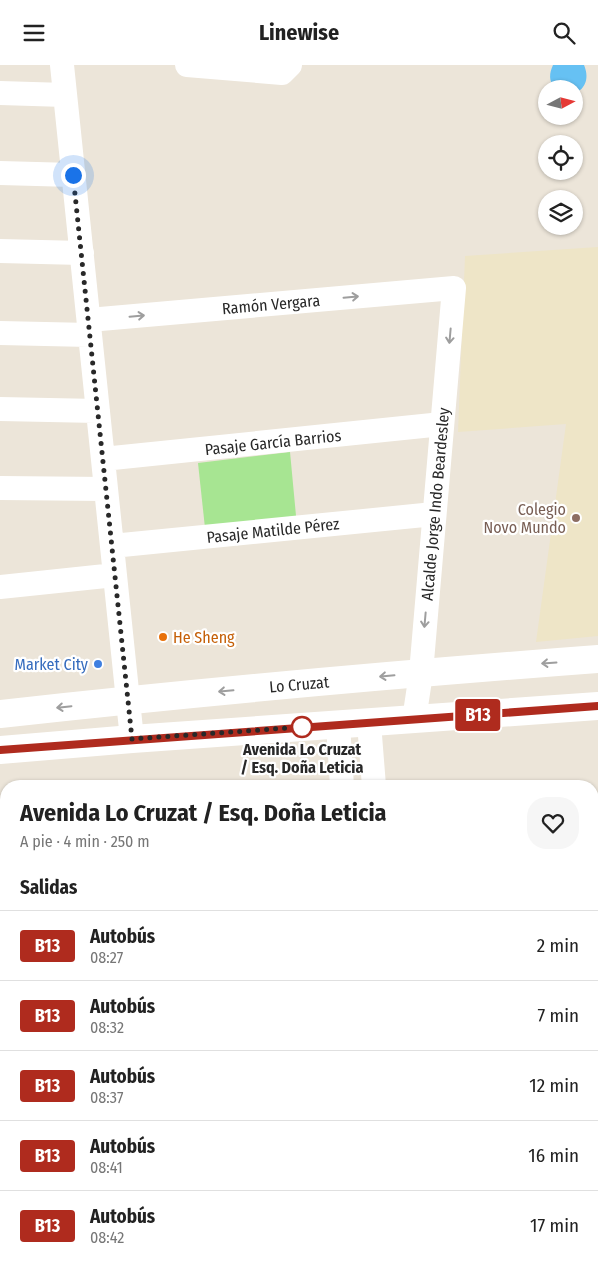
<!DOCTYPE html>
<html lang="es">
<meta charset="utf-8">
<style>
body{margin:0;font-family:"Fira Sans Condensed",sans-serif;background:#f6f6f6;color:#222;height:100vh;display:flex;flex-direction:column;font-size:19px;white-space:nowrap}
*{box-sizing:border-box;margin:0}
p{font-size:16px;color:#767676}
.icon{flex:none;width:28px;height:28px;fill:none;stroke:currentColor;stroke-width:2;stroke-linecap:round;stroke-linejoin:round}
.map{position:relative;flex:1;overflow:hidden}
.details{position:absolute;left:0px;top:715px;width:599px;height:490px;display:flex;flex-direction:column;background:#fff;border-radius:20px 20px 0 0;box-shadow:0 1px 4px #0004}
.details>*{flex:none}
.badge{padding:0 10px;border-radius:4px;font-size:18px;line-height:32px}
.needle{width:32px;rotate:83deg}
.buttons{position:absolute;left:538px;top:15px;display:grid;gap:10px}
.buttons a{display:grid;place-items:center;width:45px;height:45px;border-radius:50%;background:#fff;box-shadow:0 1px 4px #0004;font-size:25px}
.you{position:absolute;width:25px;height:25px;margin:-12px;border:4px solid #fff;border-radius:50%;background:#1a73e8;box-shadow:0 0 0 8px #1a73e833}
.map>.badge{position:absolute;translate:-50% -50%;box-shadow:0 0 0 2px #fff}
h2{padding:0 20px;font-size:19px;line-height:45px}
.round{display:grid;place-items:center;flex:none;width:52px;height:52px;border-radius:20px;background:#f6f6f6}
.headline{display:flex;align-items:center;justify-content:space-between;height:85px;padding:0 20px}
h1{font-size:24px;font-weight:700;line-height:38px}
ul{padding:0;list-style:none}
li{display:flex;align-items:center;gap:15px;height:70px;padding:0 20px;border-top:1px solid #e0e0e0}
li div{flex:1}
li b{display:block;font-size:19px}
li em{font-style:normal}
li .badge{min-width:55px;font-weight:700;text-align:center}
header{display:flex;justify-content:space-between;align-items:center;height:65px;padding:0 20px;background:#fff;font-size:22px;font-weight:700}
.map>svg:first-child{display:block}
.education{fill:#eee5c7}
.green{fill:#a7e592}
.water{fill:#66c1f3}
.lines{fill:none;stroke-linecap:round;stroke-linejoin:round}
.minor{stroke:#fff;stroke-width:24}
.secondary{stroke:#fff;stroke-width:28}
.oneway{stroke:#9e9e9e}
.line-casing{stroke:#fff;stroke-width:11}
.line{stroke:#af2b1e;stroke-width:8}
.walk{stroke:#282828;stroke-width:5;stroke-dasharray:0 9}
.education-dot{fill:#8d6e63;stroke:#fff;stroke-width:2}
.food-dot{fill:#e8710a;stroke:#fff;stroke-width:2}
.shop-dot{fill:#3f7fe0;stroke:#fff;stroke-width:2}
.stop-dot{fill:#fff;stroke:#af2b1e;stroke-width:2.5}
.labels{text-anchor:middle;stroke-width:4.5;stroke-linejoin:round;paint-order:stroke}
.street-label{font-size:16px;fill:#282828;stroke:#fff}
.education-label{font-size:16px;fill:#785e54;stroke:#fff;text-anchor:end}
.food-label{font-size:16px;fill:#c56008;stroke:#fff;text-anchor:start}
.shop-label{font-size:16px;fill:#366cbe;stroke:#fff;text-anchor:end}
.stop-label{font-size:16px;font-weight:bold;fill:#282828;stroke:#fff}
</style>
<header><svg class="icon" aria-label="menu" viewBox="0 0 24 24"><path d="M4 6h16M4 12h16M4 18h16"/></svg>Linewise<svg class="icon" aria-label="search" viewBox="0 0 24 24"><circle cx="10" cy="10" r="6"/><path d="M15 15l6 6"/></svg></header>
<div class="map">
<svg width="598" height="1205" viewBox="0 0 598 1205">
<rect width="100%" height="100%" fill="#ece5d9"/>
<!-- education -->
<path class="education" d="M 598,182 L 598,571 L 536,577 L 566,359 L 458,367 L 465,191 Z"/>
<!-- green -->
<path class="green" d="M 290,387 L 296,451 L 205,463 L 198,398 Z"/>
<!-- water -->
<path class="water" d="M 553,0 L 584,0 C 589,12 587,23 574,29 L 574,24 L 554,23 C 549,15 549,9 553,0 Z"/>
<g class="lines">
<!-- minor -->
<path class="minor" d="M 62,0 L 132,674
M 187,0 L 282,8 L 290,0
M 0,28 L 65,30
M 0,108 L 73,110
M 0,186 L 82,188
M 89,255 L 454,223 L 421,608 L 414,655
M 0,268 L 90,270
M 0,344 L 98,346
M 103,394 L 442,359
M 0,423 L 106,424
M 112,481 L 434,449
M 0,522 L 115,510
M 369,658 L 374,721
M 338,660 L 342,721
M 592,787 L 598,786
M 0,810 L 6,809
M 0,888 L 6,889
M 592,901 L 598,903
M 0,987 L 6,988
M 0,1087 L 6,1088
M 592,1143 L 598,1141"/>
<!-- secondary -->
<path class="secondary" d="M 0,649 C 199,627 398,609 598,594
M 0,685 L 132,674 L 598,641"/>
</g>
<!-- one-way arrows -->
<defs><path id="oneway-shaft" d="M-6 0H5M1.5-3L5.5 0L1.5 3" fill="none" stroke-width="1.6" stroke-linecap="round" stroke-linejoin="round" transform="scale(1.25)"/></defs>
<g class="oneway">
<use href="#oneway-shaft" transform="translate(351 232) rotate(-5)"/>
<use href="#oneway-shaft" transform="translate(137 251) rotate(-5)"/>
<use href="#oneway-shaft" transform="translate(450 271) rotate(95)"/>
<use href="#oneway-shaft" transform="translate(425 555) rotate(95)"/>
<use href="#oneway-shaft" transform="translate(549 598) rotate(176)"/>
<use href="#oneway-shaft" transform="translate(387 611) rotate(175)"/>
<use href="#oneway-shaft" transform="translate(226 626) rotate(175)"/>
<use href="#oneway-shaft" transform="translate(64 642) rotate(174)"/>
</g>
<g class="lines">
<defs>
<path id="line" d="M 0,685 L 598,641"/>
</defs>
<!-- line casing -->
<use href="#line" class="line-casing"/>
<!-- line -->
<use href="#line" class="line"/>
<!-- walk -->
<path class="walk" d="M 73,110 L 132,674 L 302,662"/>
</g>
<!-- markers -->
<circle class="education-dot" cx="576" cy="453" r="5"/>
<circle class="food-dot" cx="163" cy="572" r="5"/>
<circle class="shop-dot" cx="98" cy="599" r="5"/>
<circle class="stop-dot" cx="302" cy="662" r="10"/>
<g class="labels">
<!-- street labels -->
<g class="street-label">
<text transform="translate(271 239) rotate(-5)" y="6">Ramón Vergara</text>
<text transform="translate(273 377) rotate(-6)" y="6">Pasaje García Barrios</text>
<text transform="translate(435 439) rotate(-85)" y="6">Alcalde Jorge Indo Beardesley</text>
<text transform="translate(273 465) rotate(-6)" y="6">Pasaje Matilde Pérez</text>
<text transform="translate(299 619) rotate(-5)" y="6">Lo Cruzat</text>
</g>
<!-- education labels -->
<g class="education-label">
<text x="566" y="450">Colegio<tspan x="566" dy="18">Novo Mundo</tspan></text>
</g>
<!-- food labels -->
<g class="food-label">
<text x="173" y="578">He Sheng</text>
</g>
<!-- shop labels -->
<g class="shop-label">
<text x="88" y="605">Market City</text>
</g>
<!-- stop labels -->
<g class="stop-label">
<text x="302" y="690">Avenida Lo Cruzat<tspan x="302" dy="18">/ Esq. Doña Leticia</tspan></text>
</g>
</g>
</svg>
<div class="buttons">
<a><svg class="needle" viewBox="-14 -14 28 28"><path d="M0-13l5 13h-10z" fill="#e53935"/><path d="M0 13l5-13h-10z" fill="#767676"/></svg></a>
<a><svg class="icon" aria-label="locate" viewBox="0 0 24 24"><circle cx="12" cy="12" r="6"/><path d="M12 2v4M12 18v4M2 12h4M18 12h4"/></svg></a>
<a><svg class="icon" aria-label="layers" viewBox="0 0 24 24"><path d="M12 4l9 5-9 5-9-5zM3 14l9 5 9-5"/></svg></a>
</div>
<div class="you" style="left:73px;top:110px"></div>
<b class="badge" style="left:478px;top:650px;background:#af2b1e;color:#fff">B13</b>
<section class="details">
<div class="headline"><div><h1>Avenida Lo Cruzat / Esq. Doña Leticia</h1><p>A pie · 4 min · 250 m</p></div><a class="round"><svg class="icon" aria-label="heart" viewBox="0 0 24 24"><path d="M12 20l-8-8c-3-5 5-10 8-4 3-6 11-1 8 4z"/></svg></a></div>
<h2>Salidas</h2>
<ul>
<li><span class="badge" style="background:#af2b1e;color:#fff">B13</span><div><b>Autobús</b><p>08:27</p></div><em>2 min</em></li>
<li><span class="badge" style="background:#af2b1e;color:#fff">B13</span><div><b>Autobús</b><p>08:32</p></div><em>7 min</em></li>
<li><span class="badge" style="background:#af2b1e;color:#fff">B13</span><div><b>Autobús</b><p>08:37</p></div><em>12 min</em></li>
<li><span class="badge" style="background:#af2b1e;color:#fff">B13</span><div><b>Autobús</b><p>08:41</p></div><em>16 min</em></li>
<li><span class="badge" style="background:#af2b1e;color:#fff">B13</span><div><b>Autobús</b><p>08:42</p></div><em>17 min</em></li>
</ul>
</section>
</div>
